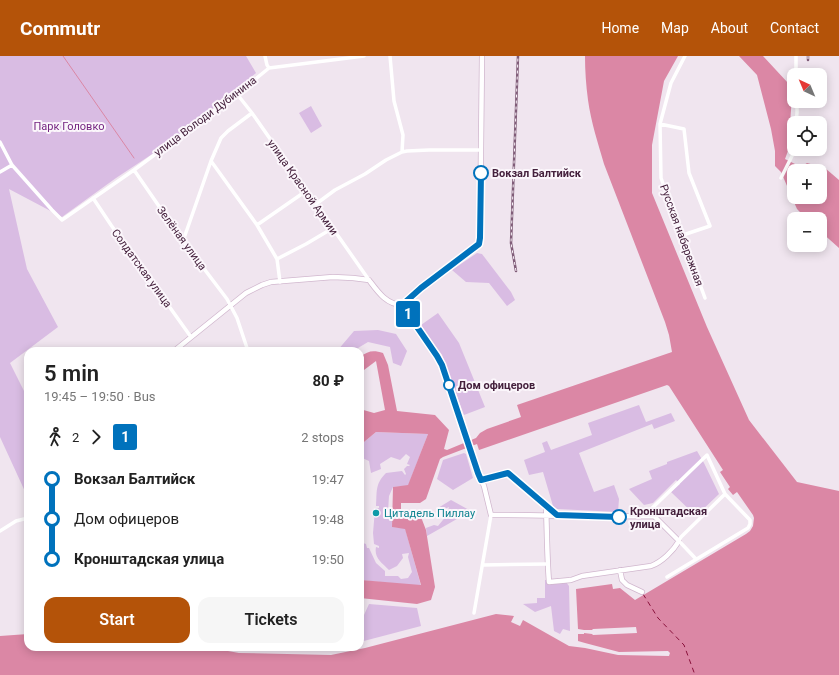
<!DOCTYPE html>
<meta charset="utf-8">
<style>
body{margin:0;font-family:Roboto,sans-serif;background:#f6f6f6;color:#222;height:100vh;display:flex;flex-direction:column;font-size:15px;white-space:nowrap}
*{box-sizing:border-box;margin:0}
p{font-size:13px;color:#767676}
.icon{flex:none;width:22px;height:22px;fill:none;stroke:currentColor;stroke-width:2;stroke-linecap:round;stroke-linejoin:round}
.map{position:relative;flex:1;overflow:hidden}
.drawer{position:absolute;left:24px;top:291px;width:340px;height:304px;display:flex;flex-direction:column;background:#fff;border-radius:12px;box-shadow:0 2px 10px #0003}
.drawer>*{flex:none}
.badge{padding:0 8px;border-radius:3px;font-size:14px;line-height:26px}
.needle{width:26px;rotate:316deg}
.controls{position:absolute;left:787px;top:12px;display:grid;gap:8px}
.controls a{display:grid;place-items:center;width:40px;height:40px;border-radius:8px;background:#fff;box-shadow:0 2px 10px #0003;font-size:20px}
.map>.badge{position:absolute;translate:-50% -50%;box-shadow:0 0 0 2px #fff}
.legs{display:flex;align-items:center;gap:6px;height:44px;padding:0 20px;font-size:13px}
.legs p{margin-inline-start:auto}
.overview{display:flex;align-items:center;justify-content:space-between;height:68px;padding:0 20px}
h1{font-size:22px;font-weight:600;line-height:30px}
.primary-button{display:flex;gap:8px;margin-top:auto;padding:8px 20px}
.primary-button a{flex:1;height:46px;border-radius:12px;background:#b45309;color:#fff;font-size:16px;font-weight:600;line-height:46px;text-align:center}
.primary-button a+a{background:#f6f6f6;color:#222}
ul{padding:0 20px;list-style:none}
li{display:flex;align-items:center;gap:14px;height:40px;font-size:15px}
li i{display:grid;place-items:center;width:6px;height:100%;margin:0 5px;background:currentColor}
li i::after{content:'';width:10px;height:10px;margin:-5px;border:3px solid;border-radius:50%;background:#fff}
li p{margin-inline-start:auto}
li:first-child i{background:linear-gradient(#0000 50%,currentColor 0)}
li:last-child i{background:linear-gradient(currentColor 50%,#0000 0)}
header{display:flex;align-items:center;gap:24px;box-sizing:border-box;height:56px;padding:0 20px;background:#b45309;color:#fff}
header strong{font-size:19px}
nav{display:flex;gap:22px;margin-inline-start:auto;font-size:14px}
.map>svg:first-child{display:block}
.green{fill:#d9bce3}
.water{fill:#db87a5;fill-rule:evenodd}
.pier{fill:#f0e5ef}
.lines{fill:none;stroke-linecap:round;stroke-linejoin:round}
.stream{stroke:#db87a5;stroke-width:1}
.ferry{stroke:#8a123c;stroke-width:1;stroke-dasharray:5 4;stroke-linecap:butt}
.secondary-casing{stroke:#d1b7ce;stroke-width:6}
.street{stroke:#fff;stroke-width:3.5}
.secondary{stroke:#fff;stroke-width:4.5}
.rail-casing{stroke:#805c78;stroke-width:2.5}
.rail{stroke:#fbf6fb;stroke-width:1;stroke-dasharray:3;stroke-linecap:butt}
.line-1-casing{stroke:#fff;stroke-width:9}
.line-1{stroke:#0072bc;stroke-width:6}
.stop-1-dot{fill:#fff;stroke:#0072bc;stroke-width:2}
.culture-dot{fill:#0f9aa8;stroke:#fbf6fb;stroke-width:1.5}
.labels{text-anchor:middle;stroke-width:4;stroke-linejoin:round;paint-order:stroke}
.street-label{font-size:11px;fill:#45213d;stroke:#fbf6fb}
.park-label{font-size:11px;fill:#752581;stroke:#fbf6fb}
.stop-label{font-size:11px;font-weight:bold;fill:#45213d;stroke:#fbf6fb;text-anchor:start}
.culture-label{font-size:11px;fill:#0d838f;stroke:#fbf6fb;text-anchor:start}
</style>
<header>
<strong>Commutr</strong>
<nav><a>Home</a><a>Map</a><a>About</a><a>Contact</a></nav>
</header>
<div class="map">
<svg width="839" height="619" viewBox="0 0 839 619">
<rect width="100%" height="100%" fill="#f0e5ef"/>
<!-- green -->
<path class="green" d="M 0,0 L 246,0 L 256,17 L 178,81 L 116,122 L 62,161 L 9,133 L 27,213 L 58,271 L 10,307 L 28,343 L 28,442 L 0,381 Z
M 311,50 L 322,70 L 311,77 L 299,57 Z
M 477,197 L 482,198 L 511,236 L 515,244 L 507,250 L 489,227 L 466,226 L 452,214 Z
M 438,257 L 459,287 L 485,351 L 464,359 L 442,299 L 421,269 Z
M 378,274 L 396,278 L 407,295 L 401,310 L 393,307 L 390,291 L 368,286 L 353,295 L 337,295 L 354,275 Z
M 639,349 L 646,366 L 671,357 L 675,365 L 654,373 L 652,368 L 579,397 L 594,436 L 614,429 L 619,443 L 618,456 L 557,453 L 553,450 L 543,416 L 529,419 L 524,404 L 545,396 L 542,387 L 547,385 L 551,394 L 592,379 L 588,367 Z
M 376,376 L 428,378 L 408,430 L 393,431 L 389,440 L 388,456 L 392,462 L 392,471 L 405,472 L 421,530 L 360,524 L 360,488 L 363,487 L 366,488 L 367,492 L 369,492 L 376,507 L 385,515 L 385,520 L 398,520 L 401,523 L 408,522 L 412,516 L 408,501 L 409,497 L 402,498 L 403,502 L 397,510 L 389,514 C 381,506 374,502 376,491 L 379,492 L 379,490 L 374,488 L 373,477 L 375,453 L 376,452 L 379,452 L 379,450 L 376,450 C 377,435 375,428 386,417 L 402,415 L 405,419 L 406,418 L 404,413 L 407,410 L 409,410 L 410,409 L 407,408 L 410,401 L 406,398 L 400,404 L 391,401 L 380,408 L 381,413 L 371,417 L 369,405 L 360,401 L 360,385 L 364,386 Z
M 697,395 L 704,407 L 719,438 L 696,460 L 671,436 L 680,428 L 676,424 L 653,447 L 644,449 L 629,433 L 652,423 L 649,415 L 667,408 L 667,406 Z
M 464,397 L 466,398 L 473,422 L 453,434 L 437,423 L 443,404 Z
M 451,444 L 471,455 L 427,480 L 426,472 L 434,469 L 438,470 L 447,459 L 449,451 L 440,455 L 438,452 Z
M 565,522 L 566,526 L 569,530 L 570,575 L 563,573 L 560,578 L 554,575 L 551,550 L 535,556 L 523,548 L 537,547 L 537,542 L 545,542 L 545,524 Z
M 369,548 L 417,552 L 421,570 L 360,586 L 360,560 L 364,559 Z"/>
<!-- water -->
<path class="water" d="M 585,0 L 678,0 L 664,25 L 652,89 L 652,137 L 707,271 L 749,364 L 797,426 L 839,435 L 839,619 L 0,619 L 0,580 L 28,578 L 28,591 L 206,591 L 239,597 L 331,599 L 365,592 L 496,558 L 514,560 L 511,566 L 520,570 L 523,564 L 569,590 L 585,592 L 585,587 L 578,585 L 578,578 L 584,578 L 584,574 L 578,573 L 576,533 L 612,528 L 613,533 L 620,532 L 635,544 L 746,478 L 750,475 L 753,470 L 754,462 L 753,459 L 737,436 L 733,439 L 728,433 L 730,431 L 720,416 L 723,414 L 669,330 L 667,329 L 479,394 L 477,388 L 443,401 L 440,403 L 426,443 L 420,447 L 401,447 L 401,456 L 402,457 L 418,458 L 421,461 L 426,474 L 435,531 L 431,544 L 417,548 L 360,542 L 360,522 L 361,524 L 421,529 L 405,473 L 392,471 L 393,431 L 408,429 L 428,378 L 376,376 L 364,386 L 360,385 L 360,353 L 374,357 L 385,354 L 376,305 L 360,317 L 360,301 C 368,295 373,294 383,297 L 388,309 L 397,355 L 435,359 L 449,374 L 444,393 L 447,394 L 476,382 L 480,377 L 487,373 L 521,361 L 517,349 L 672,296 L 669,279 L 665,266 L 604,108 C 598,87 591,66 588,44 C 586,29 585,15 585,0 Z
M 739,0 L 763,0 L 788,27 L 792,33 L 792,40 L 790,68 L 792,84 L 785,103 L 801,111 L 807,107 L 825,112 L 839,124 L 839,192 L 820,175 L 820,163 L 807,163 L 797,153 L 781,116 L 775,110 L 775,95 L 771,73 L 757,19 ZM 794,115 L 820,115 L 820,141 L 794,141 Z"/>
<!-- pier -->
<path class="pier" d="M 636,571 L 637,577 L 593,579 L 592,578 L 584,577 L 584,574 L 592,574 L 593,573 Z
M 585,587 L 619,596 L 668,595 L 670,597 L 669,600 L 618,599 L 585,592 Z"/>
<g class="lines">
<!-- stream -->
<path class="stream" d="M 63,0 L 134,102"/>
<!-- ferry -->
<path class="ferry" d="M 643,538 L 658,562 L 684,589 L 695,619"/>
<defs>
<path id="secondary" d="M 402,249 L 434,295 L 442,309 L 478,417 L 484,430 L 491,459 C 545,459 599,461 654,460 L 679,485 C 673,495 662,506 651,510 L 582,520 L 571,524 L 549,526 C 547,501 547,476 546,450
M 402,249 L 421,232 L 479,188 L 480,182 L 482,0
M 174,295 L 246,237 L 262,229 L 271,226 L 333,221 L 353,222 L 369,224 C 378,236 386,248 402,249
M 481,424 L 508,417 L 528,435 L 557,459
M 620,514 L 622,524 L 627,529 L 642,536"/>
</defs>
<!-- secondary casing -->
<use href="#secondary" class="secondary-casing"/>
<!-- street -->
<path class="street" d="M 265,0 L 267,9 L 269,12
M 390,0 L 394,45 L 403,79 L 402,96
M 685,0 L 671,27 L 660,68 L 661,122 L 705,242
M 796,0 L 796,19
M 237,38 L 252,57 L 369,224
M 796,67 L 797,57 L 797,45
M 660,68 L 684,73 L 689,117 L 710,170 L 683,179
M 0,86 L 12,109 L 52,154 L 62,164 L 134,114 L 237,38 L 269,12 L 364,0
M 211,105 L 257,169 L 277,203 L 280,226
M 134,114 L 183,185 L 227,243 L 237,262 L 248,295
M 0,116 L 12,109
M 781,122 L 793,98 L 794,89
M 93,142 L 111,169 L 191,281
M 316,148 L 335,134 L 365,118 L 386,104 L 402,96 L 407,95 L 429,94 L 481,94
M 257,169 L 306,135
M 183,185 L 211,105 L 221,82 L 228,75 L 252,57
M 277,203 L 306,188 L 333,172
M 644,460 L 707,399 L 725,438 L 750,464 L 750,468 L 748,472 L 667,521
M 0,475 L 16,465 L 28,462
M 696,503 L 679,485 L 681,481 L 725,438
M 483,509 L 547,508
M 474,557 L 491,459"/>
<!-- secondary -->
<use href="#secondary" class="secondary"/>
<defs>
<path id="rail" d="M 808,0 L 808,4
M 516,215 L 511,187 L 518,0"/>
</defs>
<!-- rail casing -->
<use href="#rail" class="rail-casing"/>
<!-- rail -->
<use href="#rail" class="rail"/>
</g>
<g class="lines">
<defs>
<path id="line-1" d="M 481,117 L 480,182 L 479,188 L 421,232 L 402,249 L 437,300 L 442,309 L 478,417 L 481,424 L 508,417 L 557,459 L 619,461"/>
</defs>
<!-- line-1 casing -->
<use href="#line-1" class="line-1-casing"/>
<!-- line-1 -->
<use href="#line-1" class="line-1"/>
</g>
<!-- markers -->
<g class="stop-1-dot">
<circle cx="481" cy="117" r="7"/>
<circle cx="449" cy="329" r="5"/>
<circle cx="619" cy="461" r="7"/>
</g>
<circle class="culture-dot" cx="376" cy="457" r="4"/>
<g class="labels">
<!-- street labels -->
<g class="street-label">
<text transform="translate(205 60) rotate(-37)" y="4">улица Володи Дубинина</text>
<text transform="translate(303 131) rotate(55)" y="4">улица Красной Армии</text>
<text transform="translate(682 179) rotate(70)" y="4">Русская набережная</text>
<text transform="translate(182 182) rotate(54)" y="4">Зелёная улица</text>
<text transform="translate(142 212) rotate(54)" y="4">Солдатская улица</text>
</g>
<!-- park labels -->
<g class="park-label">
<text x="69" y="74">Парк Головко</text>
</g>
<!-- stop labels -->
<g class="stop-label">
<text x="492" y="121">Вокзал Балтийск</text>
<text x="458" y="333">Дом офицеров</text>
<text x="630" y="459">Кронштадская<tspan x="630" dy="13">улица</tspan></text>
</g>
<!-- culture labels -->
<g class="culture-label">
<text x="384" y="461">Цитадель Пиллау</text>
</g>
</g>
</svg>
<div class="controls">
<a><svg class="needle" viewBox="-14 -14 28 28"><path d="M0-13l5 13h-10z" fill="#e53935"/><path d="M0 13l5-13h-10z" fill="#767676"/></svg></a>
<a><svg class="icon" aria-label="locate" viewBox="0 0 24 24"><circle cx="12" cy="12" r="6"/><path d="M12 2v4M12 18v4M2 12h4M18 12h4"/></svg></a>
<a>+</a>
<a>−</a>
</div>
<b class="badge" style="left:408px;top:258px;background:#0072bc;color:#fff">1</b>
<section class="drawer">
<div class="overview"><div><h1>5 min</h1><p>19:45 – 19:50 · Bus</p></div><b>80 ₽</b></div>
<div class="legs"><svg class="icon" aria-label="walk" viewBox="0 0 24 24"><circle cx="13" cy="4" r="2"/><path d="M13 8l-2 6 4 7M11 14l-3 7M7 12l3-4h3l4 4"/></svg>2<svg class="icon" aria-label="forward" viewBox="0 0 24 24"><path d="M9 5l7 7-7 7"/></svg><b class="badge" style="background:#0072bc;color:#fff">1</b><p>2 stops</p></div>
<ul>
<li><i style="color:#0072bc"></i><b>Вокзал Балтийск</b><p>19:47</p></li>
<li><i style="color:#0072bc"></i><span>Дом офицеров</span><p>19:48</p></li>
<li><i style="color:#0072bc"></i><b>Кронштадская улица</b><p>19:50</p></li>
</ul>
<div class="primary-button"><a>Start</a><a>Tickets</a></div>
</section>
</div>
